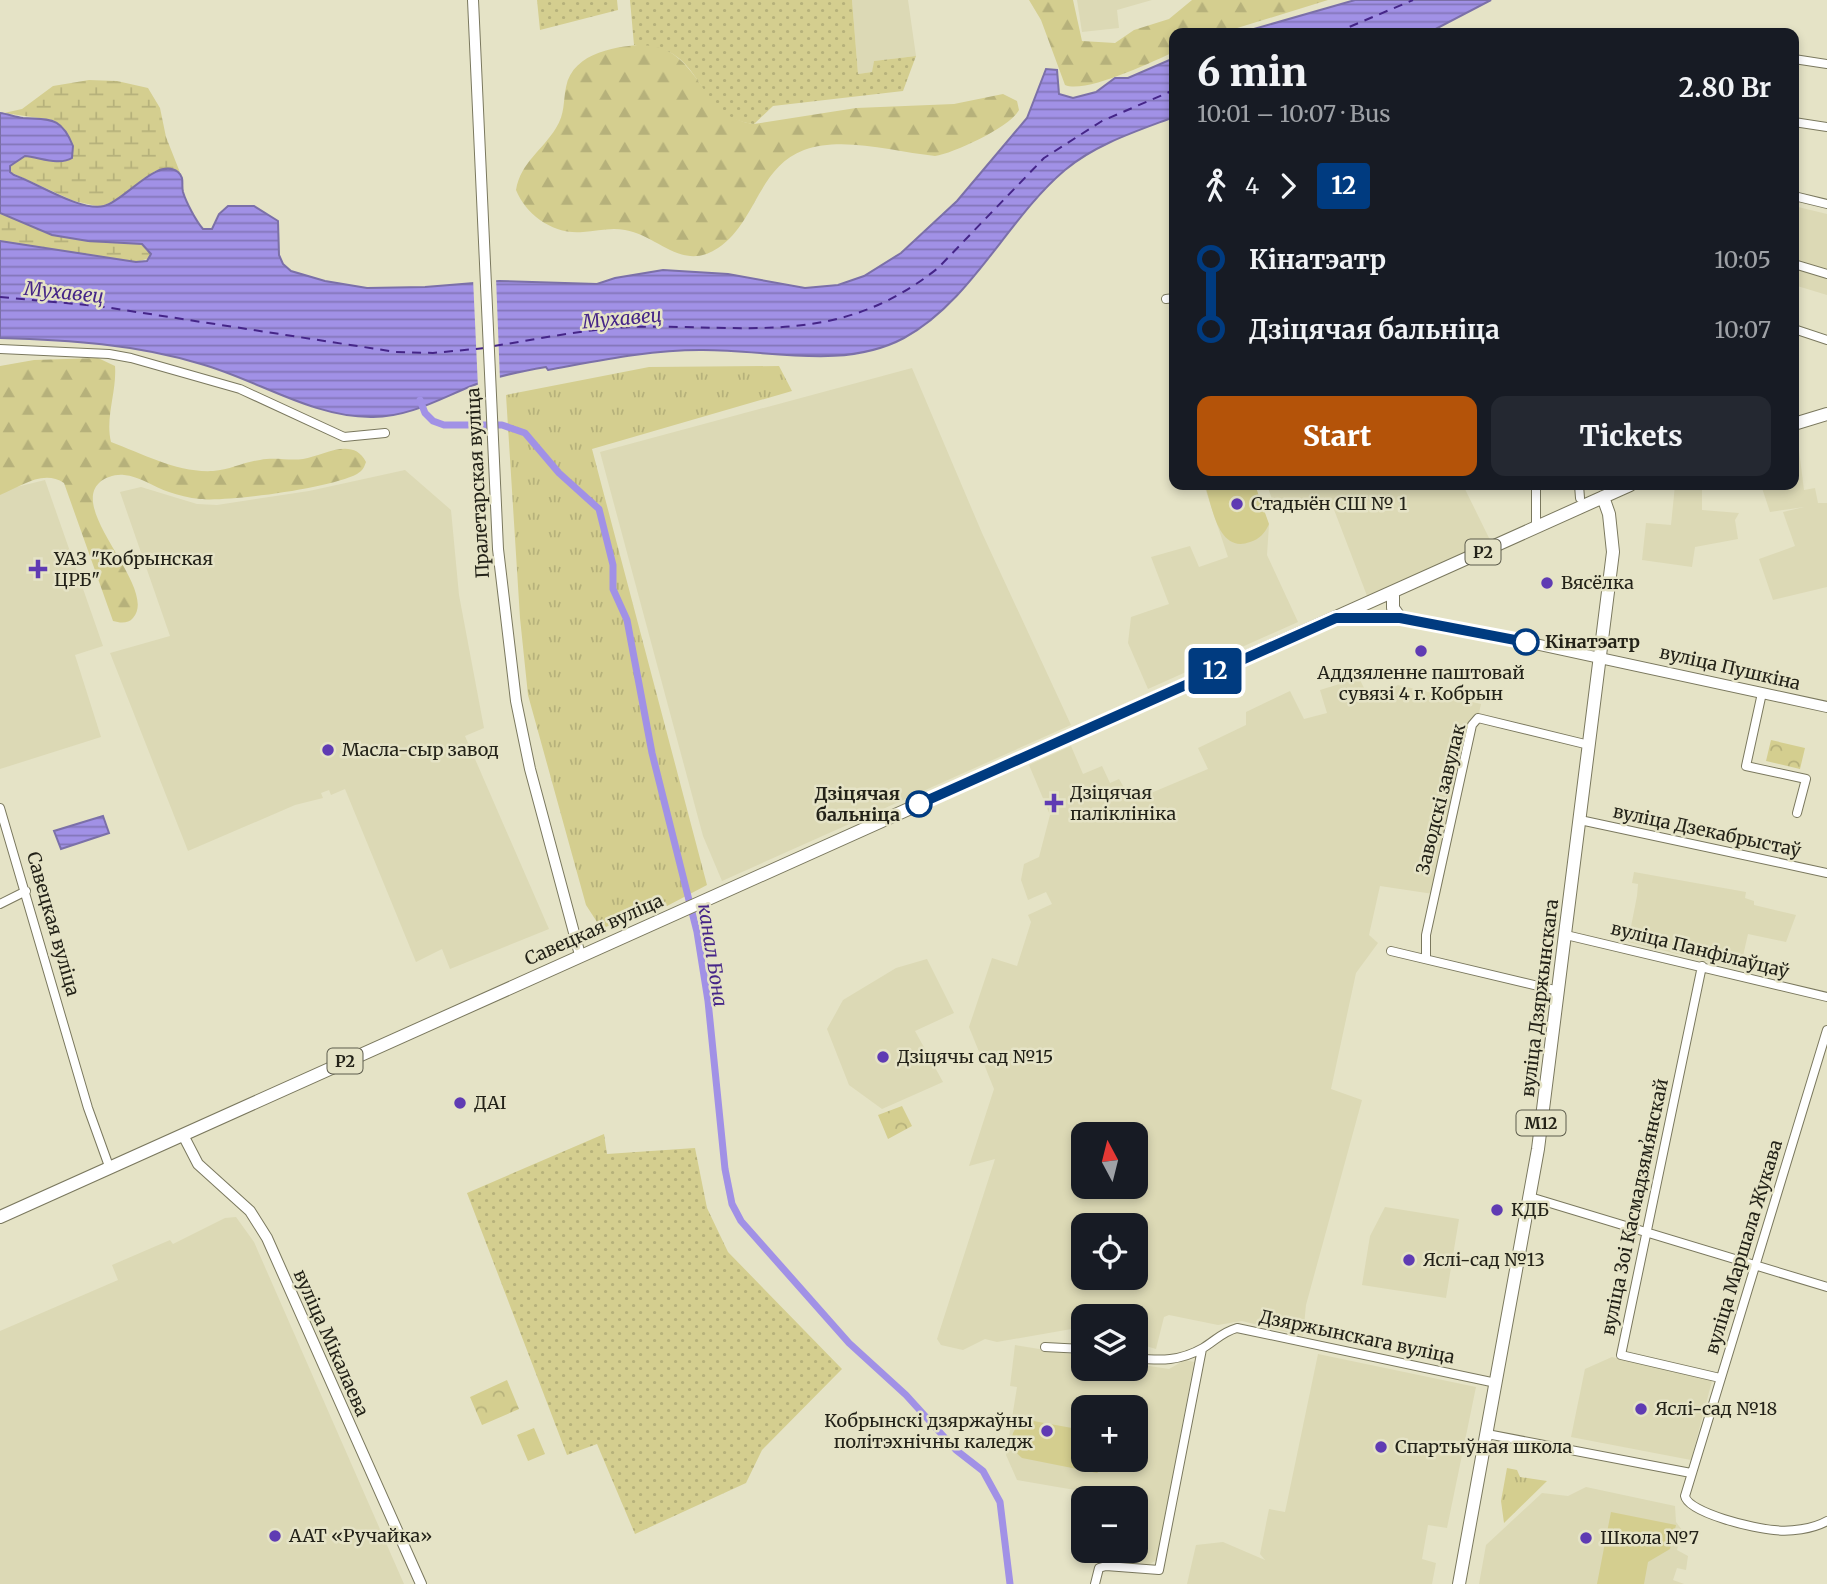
<!DOCTYPE html>
<meta charset="utf-8">
<style>
body{margin:0;font-family:Merriweather,serif;background:#242831;color:#f1f3f6;height:100vh;display:flex;flex-direction:column;font-size:26px;white-space:nowrap}
*{box-sizing:border-box;margin:0}
p{font-size:23px;color:#9ea1a6}
.icon{flex:none;width:38px;height:38px;fill:none;stroke:currentColor;stroke-width:2;stroke-linecap:round;stroke-linejoin:round}
.map{position:relative;flex:1;overflow:hidden}
.side{position:absolute;left:1169px;top:28px;width:630px;height:462px;display:flex;flex-direction:column;background:#171b24;border-radius:14px;box-shadow:0 4px 10px #0003}
.side>*{flex:none}
.badge{padding:0 14px;border-radius:5px;font-size:24px;line-height:46px}
.needle{width:46px;rotate:353deg}
.buttons{position:absolute;left:1071px;top:1122px;display:grid;gap:14px}
.buttons a{display:grid;place-items:center;width:77px;height:77px;border-radius:14px;background:#171b24;box-shadow:0 4px 10px #0003;font-size:35px}
.map>.badge{position:absolute;translate:-50% -50%;box-shadow:0 0 0 4px #fff}
.legs{display:flex;align-items:center;gap:10px;height:77px;padding:0 28px;font-size:23px}
.legs p{margin-inline-start:auto}
.head{display:flex;align-items:center;justify-content:space-between;height:119px;padding:0 28px}
h1{font-size:38px;font-weight:800;line-height:52px}
.button{display:flex;gap:14px;margin-top:auto;padding:14px 28px}
.button a{flex:1;height:80px;border-radius:14px;background:#b45309;color:#fff;font-size:28px;font-weight:800;line-height:80px;text-align:center}
.button a+a{background:#242831;color:#f1f3f6}
ul{padding:0 28px;list-style:none}
li{display:flex;align-items:center;gap:24px;height:70px;font-size:26px}
li i{display:grid;place-items:center;width:10px;height:100%;margin:0 9px;background:currentColor}
li i::after{content:'';width:18px;height:18px;margin:-9px;border:5px solid;border-radius:50%;background:#171b24}
li p{margin-inline-start:auto}
li:first-child i{background:linear-gradient(#0000 50%,currentColor 0)}
li:last-child i{background:linear-gradient(currentColor 50%,#0000 0)}
.map>svg:first-child{display:block}
.built{fill:#dcd9b5;fill-rule:evenodd}
.grass{fill:url(#grass-tufts)}
.forest{fill:url(#forest-firs)}
.wetland{fill:url(#wetland-marsh)}
.park{fill:url(#park-crowns)}
.garden{fill:url(#garden-dots)}
.pitch{fill:#d4ce8f}
.water{fill:url(#water-rules);stroke:#7b70a8;stroke-width:2}
.pier{fill:#e5e3c6}
.lines{fill:none;stroke-linecap:round;stroke-linejoin:round}
.canal{stroke:#a191e6;stroke-width:7}
.ferry{stroke:#452588;stroke-width:2;stroke-dasharray:9 7;stroke-linecap:butt}
.street-casing{stroke:#7a785e;stroke-width:10}
.secondary-casing{stroke:#7a785e;stroke-width:12}
.primary-casing{stroke:#7a785e;stroke-width:14}
.street{stroke:#fff;stroke-width:8}
.secondary{stroke:#fff;stroke-width:10}
.primary{stroke:#fff;stroke-width:12}
.line-1-casing{stroke:#fff;stroke-width:16}
.line-1{stroke:#003b80;stroke-width:10}
.poi-dot{fill:#5f3bb3;stroke:#e5e3c6;stroke-width:2.5}
.stop-1-dot{fill:#fff;stroke:#003b80;stroke-width:3.5}
.labels{text-anchor:middle;stroke-width:5;stroke-linejoin:round;paint-order:stroke}
.shield{fill:#e5e3c6;stroke:#5d5c4c;stroke-width:2}
.shield-label{font-size:16px;font-weight:bold;fill:#232218}
.street-label{font-size:18px;fill:#232218;stroke:#e5e3c6}
.poi-label{font-size:18px;fill:#232218;stroke:#e5e3c6;text-anchor:start}
.stop-label{font-size:18px;font-weight:bold;fill:#232218;stroke:#e5e3c6;text-anchor:start}
.water-label{font-size:19px;font-style:italic;fill:#452588;stroke:#e5e3c6}
</style>
<div class="map">
<svg width="1827" height="1584" viewBox="0 0 1827 1584">
<defs>
<pattern id="grass-tufts" width="24" height="20" patternUnits="userSpaceOnUse" patternTransform="scale(1.75)"><rect width="24" height="20" fill="#d4ce8f"/><path d="M3 7l-1-3M5 7V3M7 7l1-3M15 17l-1-3M17 17v-4M19 17l1-3" fill="none" stroke="#b6b17b"/></pattern>
<pattern id="forest-firs" width="22" height="20" patternUnits="userSpaceOnUse" patternTransform="scale(1.75)"><rect width="22" height="20" fill="#d4ce8f"/><path d="M5 1l3.5 6h-7zM16 11l3.5 6h-7z" fill="#b6b17b"/></pattern>
<pattern id="wetland-marsh" width="20" height="14" patternUnits="userSpaceOnUse" patternTransform="scale(1.75)"><rect width="20" height="14" fill="#d4ce8f"/><path d="M1 5h8M5 5V1M11 12h8M15 12V8" fill="none" stroke="#b6b17b"/></pattern>
<pattern id="park-crowns" width="20" height="18" patternUnits="userSpaceOnUse" patternTransform="scale(1.75)"><rect width="20" height="18" fill="#d4ce8f"/><path d="M2 6a3 3 0 1 1 6 0M12 15a3 3 0 1 1 6 0" fill="none" stroke="#b6b17b"/></pattern>
<pattern id="garden-dots" width="8" height="8" patternUnits="userSpaceOnUse" patternTransform="scale(1.75)"><rect width="8" height="8" fill="#d4ce8f"/><path d="M2 2h.1M6 6h.1" fill="none" stroke="#b6b17b" stroke-width="1.8" stroke-linecap="round"/></pattern>
<pattern id="water-rules" width="6" height="5" patternUnits="userSpaceOnUse" patternTransform="scale(1.75)"><rect width="6" height="5" fill="#a191e6"/><path d="M0 2.5h6" fill="none" stroke="#8376b9"/></pattern>
</defs>
<rect width="100%" height="100%" fill="#e5e3c6"/>
<!-- built -->
<path class="built" d="M 852,0 L 908,0 L 916,56 L 874,61 L 873,72 L 858,74 Z
M 1077,0 L 1152,0 L 1117,10 L 1119,28 L 1082,32 Z
M 1794,206 L 1827,214 L 1827,295 L 1794,285 Z
M 912,368 L 982,533 L 1071,725 L 722,881 L 703,836 L 600,452 Z
M 1797,434 L 1804,490 L 1815,488 L 1818,503 L 1827,503 L 1827,587 L 1773,600 L 1759,559 L 1795,546 L 1783,512 L 1804,507 L 1770,512 L 1761,485 L 1794,485 L 1794,435 Z
M 405,470 L 451,510 L 459,595 L 484,728 L 465,736 L 549,929 L 450,969 L 442,949 L 416,962 L 345,789 L 331,795 L 329,790 L 321,793 L 323,798 L 295,805 L 188,851 L 110,653 L 170,636 L 120,492 L 141,487 L 197,504 L 217,505 L 309,491 Z
M 45,480 L 103,646 L 75,655 L 101,737 L 0,769 L 0,491 Z
M 1204,485 L 1255,485 L 1269,525 L 1267,555 L 1298,622 L 1148,689 L 1128,643 L 1131,617 L 1169,604 L 1151,557 L 1190,546 L 1199,567 L 1228,557 Z
M 1267,485 L 1463,485 L 1490,540 L 1369,601 L 1333,507 L 1272,499 Z
M 1675,485 L 1702,485 L 1702,510 L 1739,513 L 1735,520 L 1738,539 L 1695,547 L 1692,567 L 1642,560 L 1646,523 L 1671,525 Z
M 1359,678 L 1370,700 L 1398,685 L 1481,704 L 1440,895 L 1380,886 L 1369,935 L 1378,943 L 1356,973 L 1331,1089 L 1362,1100 L 1306,1305 L 1303,1336 L 1242,1321 L 1218,1325 L 1169,1315 L 1164,1317 L 1156,1349 L 1136,1343 L 1136,1316 L 1083,1316 L 1083,1327 L 997,1342 L 985,1339 L 963,1350 L 941,1345 L 937,1339 L 995,1159 L 969,1166 L 994,1089 L 969,1027 L 992,958 L 1017,966 L 1031,922 L 1028,915 L 1052,904 L 1046,892 L 1028,900 L 1021,880 L 1024,864 L 1039,857 L 1050,815 L 1029,765 L 1071,746 L 1083,774 L 1102,766 L 1110,783 L 1119,779 L 1132,801 L 1208,769 L 1198,748 L 1246,725 L 1246,712 L 1290,691 L 1304,719 L 1327,713 L 1320,690 ZM 1083,1134 L 1136,1134 L 1136,1186 L 1083,1186 ZM 1083,1225 L 1136,1225 L 1136,1278 L 1083,1278 Z
M 1634,872 L 1746,892 L 1745,898 L 1754,901 L 1754,905 L 1796,915 L 1786,942 L 1748,934 L 1740,969 L 1628,942 L 1637,896 L 1638,884 L 1632,883 Z
M 927,959 L 954,1013 L 915,1031 L 943,1082 L 882,1109 L 849,1085 L 827,1029 L 843,1000 L 896,968 Z
M 1385,1207 L 1459,1219 L 1446,1298 L 1362,1285 L 1370,1236 Z
M 236,1217 L 254,1242 L 404,1584 L 0,1584 L 0,1331 L 118,1280 L 112,1265 L 170,1240 L 173,1244 L 225,1218 Z
M 1015,1345 L 1083,1356 L 1083,1368 L 1136,1368 L 1136,1364 L 1169,1369 L 1185,1360 L 1194,1362 L 1157,1560 L 1148,1565 L 1088,1555 L 1089,1551 L 1136,1550 L 1136,1498 L 1098,1498 L 1098,1494 L 1017,1480 L 1006,1455 L 1017,1387 L 1010,1386 ZM 1083,1407 L 1136,1407 L 1136,1460 L 1083,1460 Z
M 1318,1354 L 1476,1387 L 1447,1528 L 1428,1525 L 1422,1559 L 1436,1563 L 1432,1584 L 1187,1584 L 1196,1545 L 1223,1542 L 1265,1560 L 1260,1554 L 1269,1509 L 1285,1512 Z
M 1612,1357 L 1712,1381 L 1691,1460 L 1571,1437 L 1585,1369 Z
M 1586,1487 L 1675,1506 L 1676,1522 L 1682,1530 L 1677,1550 L 1688,1556 L 1686,1570 L 1677,1568 L 1673,1580 L 1684,1584 L 1479,1584 L 1486,1545 L 1542,1493 L 1568,1496 Z"/>
<!-- grass -->
<path class="grass" d="M 779,366 L 792,391 L 592,449 L 707,885 L 667,906 L 653,906 L 606,927 L 597,922 L 586,905 L 528,695 L 520,618 L 506,395 L 649,367 Z
M 1507,1468 L 1517,1470 L 1520,1477 L 1547,1481 L 1504,1523 L 1501,1501 Z"/>
<!-- forest -->
<path class="forest" d="M 1029,0 L 1073,0 L 1082,41 L 1115,43 L 1134,30 L 1169,19 L 1192,0 L 1328,0 L 1221,33 L 1174,33 L 1174,52 C 1152,62 1085,94 1065,85 L 1041,20 Z
M 649,44 C 700,53 703,118 754,124 L 856,108 L 954,104 L 1003,94 L 1017,101 L 1019,110 C 1010,127 954,153 935,156 C 894,152 844,136 804,150 C 758,167 756,223 718,248 C 682,272 659,236 625,230 C 611,227 597,231 583,232 C 554,235 526,215 516,190 C 521,162 542,151 556,128 C 565,114 563,102 566,87 C 573,51 619,46 649,44 Z
M 98,358 L 115,366 C 117,391 105,417 111,442 C 143,454 178,473 213,471 C 230,470 244,462 260,460 C 275,457 289,461 303,459 C 323,456 353,436 366,462 C 364,468 362,471 357,474 C 331,488 229,502 200,499 C 189,498 178,495 169,492 C 154,487 139,476 124,475 C 116,474 105,477 99,483 C 69,512 159,589 133,618 C 128,624 120,623 113,621 L 64,483 C 43,469 20,487 0,495 L 0,366 L 34,360 Z"/>
<!-- wetland -->
<path class="wetland" d="M 89,80 L 117,81 L 148,88 L 160,108 L 166,137 L 181,175 L 177,171 L 155,171 L 128,193 L 101,207 L 74,201 L 10,172 L 10,166 L 25,156 L 57,160 L 70,139 L 53,120 L 4,113 L 22,109 L 53,86 Z
M 0,213 L 52,235 L 142,244 L 150,250 L 150,258 L 136,262 L 0,241 Z"/>
<!-- park -->
<path class="park" d="M 1771,740 L 1805,748 L 1800,769 L 1766,761 Z
M 902,1106 L 912,1126 L 888,1139 L 878,1115 Z
M 507,1380 L 519,1409 L 482,1425 L 470,1397 Z"/>
<!-- garden -->
<path class="garden" d="M 537,0 L 617,0 L 618,10 L 540,30 Z
M 630,0 L 852,0 L 858,74 L 872,72 L 874,61 L 916,56 L 903,91 L 773,106 L 754,124 C 692,117 707,42 634,45 Z
M 604,1134 L 607,1154 L 695,1148 L 707,1208 L 728,1252 L 842,1369 L 762,1450 L 746,1483 L 635,1534 L 597,1444 L 567,1455 L 467,1193 Z"/>
<!-- pitch -->
<path class="pitch" d="M 1205,485 L 1255,485 L 1269,524 C 1265,533 1260,539 1250,542 C 1218,554 1212,506 1205,485 Z
M 1028,1420 L 1083,1430 L 1083,1460 L 1112,1460 L 1097,1473 L 1022,1458 C 1006,1446 1009,1427 1028,1420 Z
M 534,1428 L 545,1454 L 528,1461 L 517,1435 Z
M 1611,1512 L 1676,1525 L 1670,1549 L 1648,1562 L 1644,1584 L 1597,1584 Z"/>
<!-- water -->
<path class="water" d="M 1355,0 L 1491,0 L 1428,33 L 1240,33 Z
M 1174,58 L 1174,117 C 1137,131 1096,144 1065,170 C 1008,218 971,302 904,338 C 842,371 767,349 700,350 C 649,350 598,361 548,370 L 546,367 C 522,371 497,376 474,385 C 441,398 410,417 373,417 C 313,418 258,380 201,364 C 135,344 69,340 0,338 L 0,241 L 136,262 L 147,261 L 151,254 L 142,244 L 88,241 L 52,235 L 0,213 L 0,113 C 8,114 15,117 23,118 C 50,120 61,116 73,146 L 72,158 C 59,166 39,157 25,156 L 10,166 L 10,172 L 14,175 C 37,183 81,212 104,206 C 125,201 157,156 178,172 C 185,178 181,184 183,192 C 186,202 196,221 203,229 L 212,229 L 219,214 L 228,206 L 254,206 L 278,221 L 279,255 L 283,264 L 291,271 L 325,281 L 367,288 L 425,287 L 499,281 L 597,284 L 615,278 L 663,270 L 728,274 L 805,288 L 838,285 L 864,276 L 901,253 L 957,201 L 1027,118 L 1046,69 L 1057,70 L 1059,94 L 1073,98 L 1096,92 L 1115,78 L 1128,78 Z
M 103,816 L 109,833 L 61,849 L 54,831 Z"/>
<!-- pier -->
<path class="pier" d="M 496,277 L 500,381 L 478,388 L 473,278 Z"/>
<g class="lines">
<!-- canal -->
<path class="canal" d="M 420,400 L 425,413 L 433,421 L 444,425 L 502,425 L 525,433 L 559,473 L 599,509 L 613,565 L 613,589 L 627,620 L 652,753 L 697,932 L 708,1001 L 725,1169 L 732,1204 L 741,1221 L 849,1343 L 906,1395 L 956,1450 L 983,1471 L 1000,1502 L 1010,1584"/>
<!-- ferry -->
<path class="ferry" d="M 1335,33 L 1413,0
M 0,297 L 98,306 L 396,352 L 433,353 L 485,348
M 494,346 C 539,339 585,329 631,327 C 748,324 838,348 938,268 L 1044,158 L 1102,121 L 1174,90"/>
<defs>
<path id="street" d="M 1794,59 L 1827,64
M 1794,122 L 1827,127
M 1794,196 L 1827,204
M 1794,264 L 1827,274
M 1166,299 L 1174,298
M 1794,329 L 1827,340
M 0,349 L 109,354 L 131,358 L 240,389 L 344,437 L 385,433
M 1536,485 L 1536,527
M 1579,485 L 1580,498
M 1762,693 L 1746,766 L 1806,779 L 1797,813
M 0,808 L 88,1108 L 110,1169
M 1580,820 L 1827,873
M 0,904 L 26,891
M 1566,935 L 1827,997
M 1391,951 L 1559,991
M 1426,959 L 1426,935 L 1472,725 L 1478,718 L 1589,745
M 1702,966 L 1621,1355 L 1720,1378
M 1827,1030 L 1685,1496 C 1688,1513 1756,1529 1774,1530 C 1790,1532 1813,1529 1827,1521
M 1530,1197 L 1827,1287
M 1045,1347 L 1083,1349
M 1136,1358 C 1161,1361 1180,1361 1203,1348 C 1215,1341 1222,1332 1237,1328 L 1496,1383
M 1487,1434 L 1691,1473
M 1095,1584 L 1099,1568 L 1106,1566 L 1159,1570 L 1202,1349"/>
<path id="secondary" d="M 473,0 L 498,549 L 516,701 L 530,769 L 580,955
M 1336,618 L 1400,618 L 1479,632 L 1827,707
M 183,1135 L 198,1164 L 250,1211 L 267,1238 L 421,1584"/>
<path id="primary" d="M 1794,424 L 1827,414
M 1393,594 L 1393,608 L 1400,618
M 0,1217 L 1630,485
M 1459,1584 L 1538,1149 L 1613,552 L 1609,514 L 1603,497"/>
</defs>
<!-- street casing -->
<use href="#street" class="street-casing"/>
<!-- secondary casing -->
<use href="#secondary" class="secondary-casing"/>
<!-- primary casing -->
<use href="#primary" class="primary-casing"/>
<!-- street -->
<use href="#street" class="street"/>
<!-- secondary -->
<use href="#secondary" class="secondary"/>
<!-- primary -->
<use href="#primary" class="primary"/>
</g>
<g class="lines">
<defs>
<path id="line-1" d="M 919,804 L 1336,618 L 1400,618 L 1526,642"/>
</defs>
<!-- line-1 casing -->
<use href="#line-1" class="line-1-casing"/>
<!-- line-1 -->
<use href="#line-1" class="line-1"/>
</g>
<!-- markers -->
<g class="poi-dot">
<circle cx="1237" cy="504" r="7"/>
<path d="M34.5 558.5h7v7h7v7h-7v7h-7v-7h-7v-7h7z"/>
<circle cx="1547" cy="583" r="7"/>
<circle cx="1421" cy="651" r="7"/>
<circle cx="328" cy="750" r="7"/>
<path d="M1050.5 792.5h7v7h7v7h-7v7h-7v-7h-7v-7h7z"/>
<circle cx="883" cy="1057" r="7"/>
<circle cx="460" cy="1103" r="7"/>
<circle cx="1497" cy="1210" r="7"/>
<circle cx="1409" cy="1260" r="7"/>
<circle cx="1641" cy="1409" r="7"/>
<circle cx="1047" cy="1431" r="7"/>
<circle cx="1381" cy="1447" r="7"/>
<circle cx="275" cy="1536" r="7"/>
<circle cx="1586" cy="1538" r="7"/>
</g>
<g class="stop-1-dot">
<circle cx="1526" cy="642" r="12"/>
<circle cx="919" cy="804" r="12"/>
</g>
<g class="labels">
<!-- shield labels -->
<g class="shield">
<rect x="1465.5" y="539.5" width="35" height="25" rx="5"/>
<rect x="327.5" y="1048.5" width="35" height="25" rx="5"/>
<rect x="1516.5" y="1110.5" width="49" height="25" rx="5"/>
</g>
<g class="shield-label">
<text x="1483" y="558">Р2</text>
<text x="345" y="1067">Р2</text>
<text x="1541" y="1129">М12</text>
</g>
<!-- street labels -->
<g class="street-label">
<text transform="translate(478 483) rotate(-93)" y="6">Пралетарская вуліца</text>
<text transform="translate(1730 668) rotate(13)" y="6">вуліца Пушкіна</text>
<text transform="translate(1441 799) rotate(-76)" y="6">Заводскі завулак</text>
<text transform="translate(1707 831) rotate(12)" y="6">вуліца Дзекабрыстаў</text>
<text transform="translate(53 924) rotate(74)" y="6">Савецкая вуліца</text>
<text transform="translate(594 930) rotate(-24)" y="6">Савецкая вуліца</text>
<text transform="translate(1700 950) rotate(14)" y="6">вуліца Панфілаўцаў</text>
<text transform="translate(1540 998) rotate(-83)" y="6">вуліца Дзяржынскага</text>
<text transform="translate(1635 1207) rotate(-78)" y="6">вуліца Зоі Касмадзямʼянскай</text>
<text transform="translate(1744 1247) rotate(-73)" y="6">вуліца Маршала Жукава</text>
<text transform="translate(1357 1337) rotate(12)" y="6">Дзяржынскага вуліца</text>
<text transform="translate(331 1343) rotate(66)" y="6">вуліца Мікалаева</text>
</g>
<!-- poi labels -->
<g class="poi-label">
<text x="1251" y="510">Стадыён СШ № 1</text>
<text x="54" y="565">УАЗ "Кобрынская<tspan x="54" dy="21">ЦРБ"</tspan></text>
<text x="1561" y="589">Вясёлка</text>
<text x="1421" y="679" text-anchor="middle">Аддзяленне паштовай<tspan x="1421" dy="21">сувязі 4 г. Кобрын</tspan></text>
<text x="342" y="756">Масла-сыр завод</text>
<text x="1070" y="799">Дзіцячая<tspan x="1070" dy="21">паліклініка</tspan></text>
<text x="897" y="1063">Дзіцячы сад №15</text>
<text x="474" y="1109">ДАІ</text>
<text x="1511" y="1216">КДБ</text>
<text x="1423" y="1266">Яслі-сад №13</text>
<text x="1655" y="1415">Яслі-сад №18</text>
<text x="1033" y="1427" text-anchor="end">Кобрынскі дзяржаўны<tspan x="1033" dy="21">політэхнічны каледж</tspan></text>
<text x="1395" y="1453">Спартыўная школа</text>
<text x="289" y="1542">ААТ «Ручайка»</text>
<text x="1600" y="1544">Школа №7</text>
</g>
<!-- stop labels -->
<g class="stop-label">
<text x="1545" y="648">Кінатэатр</text>
<text x="900" y="800" text-anchor="end">Дзіцячая<tspan x="900" dy="21">бальніца</tspan></text>
</g>
<!-- water labels -->
<g class="water-label">
<text transform="translate(64 292) rotate(6)" y="7">Мухавец</text>
<text transform="translate(622 318) rotate(-5)" y="7">Мухавец</text>
<text transform="translate(713 955) rotate(81)" y="7">канал Бона</text>
</g>
</g>
</svg>
<div class="buttons">
<a><svg class="needle" viewBox="-14 -14 28 28"><path d="M0-13l5 13h-10z" fill="#e53935"/><path d="M0 13l5-13h-10z" fill="#9ea1a6"/></svg></a>
<a><svg class="icon" aria-label="locate" viewBox="0 0 24 24"><circle cx="12" cy="12" r="6"/><path d="M12 2v4M12 18v4M2 12h4M18 12h4"/></svg></a>
<a><svg class="icon" aria-label="layers" viewBox="0 0 24 24"><path d="M12 4l9 5-9 5-9-5zM3 14l9 5 9-5"/></svg></a>
<a>+</a>
<a>−</a>
</div>
<b class="badge" style="left:1215px;top:671px;background:#003b80;color:#fff">12</b>
<section class="side">
<div class="head"><div><h1>6 min</h1><p>10:01 – 10:07 · Bus</p></div><b>2.80 Br</b></div>
<div class="legs"><svg class="icon" aria-label="walk" viewBox="0 0 24 24"><circle cx="13" cy="4" r="2"/><path d="M13 8l-2 6 4 7M11 14l-3 7M7 12l3-4h3l4 4"/></svg>4<svg class="icon" aria-label="forward" viewBox="0 0 24 24"><path d="M9 5l7 7-7 7"/></svg><b class="badge" style="background:#003b80;color:#fff">12</b></div>
<ul>
<li><i style="color:#003b80"></i><b>Кінатэатр</b><p>10:05</p></li>
<li><i style="color:#003b80"></i><b>Дзіцячая бальніца</b><p>10:07</p></li>
</ul>
<div class="button"><a>Start</a><a>Tickets</a></div>
</section>
</div>
